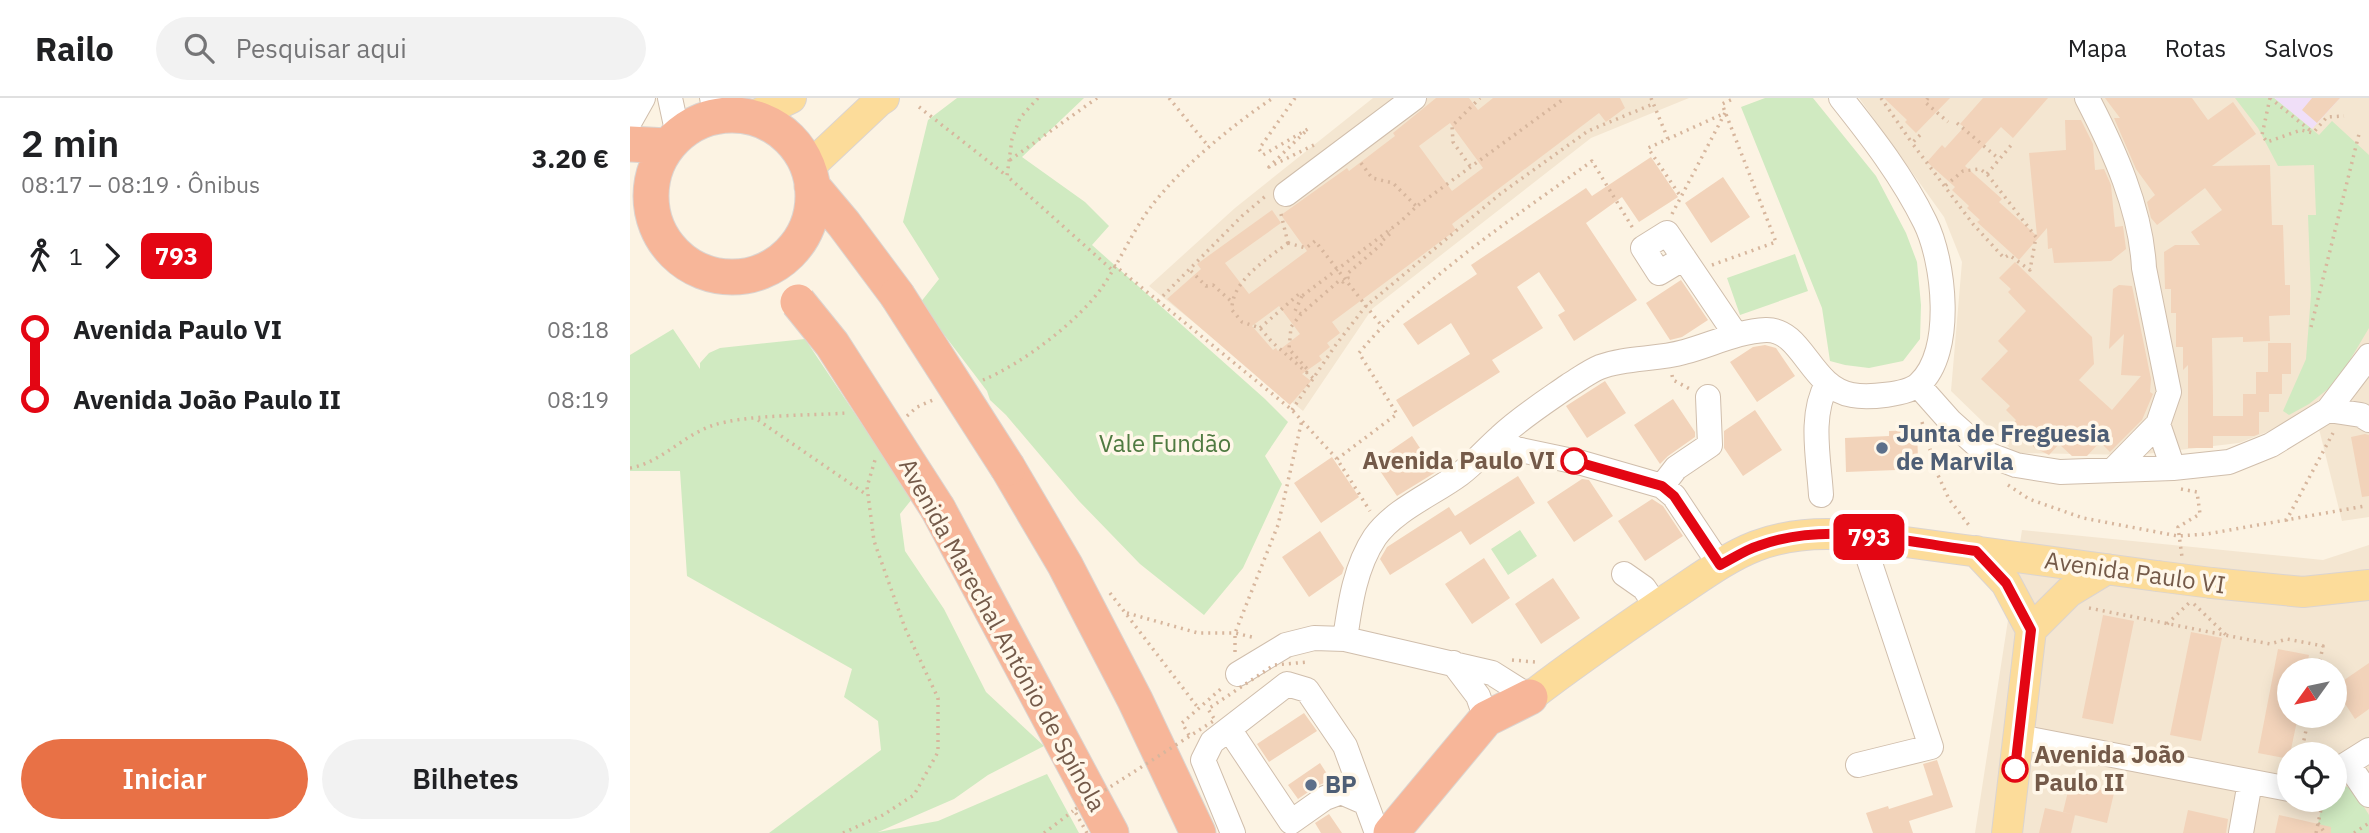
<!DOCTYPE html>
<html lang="pt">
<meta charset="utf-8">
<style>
body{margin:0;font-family:"IBM Plex Sans",sans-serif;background:#f2f2f2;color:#202124;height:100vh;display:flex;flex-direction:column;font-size:26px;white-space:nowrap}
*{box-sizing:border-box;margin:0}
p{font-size:23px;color:#757577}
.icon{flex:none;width:38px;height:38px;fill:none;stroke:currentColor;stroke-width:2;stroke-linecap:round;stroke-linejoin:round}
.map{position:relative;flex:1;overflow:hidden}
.sheet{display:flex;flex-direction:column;background:#fff;width:630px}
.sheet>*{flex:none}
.badge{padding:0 14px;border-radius:10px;font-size:24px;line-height:46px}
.needle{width:46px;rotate:237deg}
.tools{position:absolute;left:1647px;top:560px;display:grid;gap:14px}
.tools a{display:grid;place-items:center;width:70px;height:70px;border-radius:50%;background:#fff;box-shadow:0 4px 18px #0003;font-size:35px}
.map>.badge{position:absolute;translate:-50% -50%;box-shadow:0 0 0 4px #fff}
.legs{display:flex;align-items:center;gap:10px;height:77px;padding:0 21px;font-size:23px}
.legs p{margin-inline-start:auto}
.overview{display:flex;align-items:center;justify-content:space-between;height:119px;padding:0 21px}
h1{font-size:38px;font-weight:600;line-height:52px}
.primary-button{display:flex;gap:14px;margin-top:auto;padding:14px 21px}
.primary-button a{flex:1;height:80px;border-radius:42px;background:#e87146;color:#fff;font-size:28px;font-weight:600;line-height:80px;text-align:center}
.primary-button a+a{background:#f2f2f2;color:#202124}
ul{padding:0 21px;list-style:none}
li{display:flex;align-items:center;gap:24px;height:70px;font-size:26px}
li i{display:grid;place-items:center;width:10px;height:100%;margin:0 9px;background:currentColor}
li i::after{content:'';width:18px;height:18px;margin:-9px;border:5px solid;border-radius:50%;background:#fff}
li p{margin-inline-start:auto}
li:first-child i{background:linear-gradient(#0000 50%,currentColor 0)}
li:last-child i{background:linear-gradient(currentColor 50%,#0000 0)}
header{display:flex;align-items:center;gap:42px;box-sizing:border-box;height:98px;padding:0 35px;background:#fff;border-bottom:2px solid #e0e0e0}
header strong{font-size:33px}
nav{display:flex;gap:38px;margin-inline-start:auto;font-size:24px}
.search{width:490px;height:63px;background:#f2f2f2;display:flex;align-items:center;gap:18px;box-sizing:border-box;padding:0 24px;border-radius:38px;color:#757577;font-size:26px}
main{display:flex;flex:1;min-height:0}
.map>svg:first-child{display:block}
.residential{fill:#f4e6d1;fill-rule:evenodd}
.education{fill:#f0dff8}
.green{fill:#d0eac1}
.building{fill:#f2d3ba;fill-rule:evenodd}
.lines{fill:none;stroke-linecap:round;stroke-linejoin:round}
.minor-casing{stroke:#d0beac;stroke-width:26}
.major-casing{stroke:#dbd4d0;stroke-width:32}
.highway-casing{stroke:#dbd4d0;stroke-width:37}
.path{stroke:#d7b69d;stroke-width:3.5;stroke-dasharray:2 5;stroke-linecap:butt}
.minor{stroke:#fff;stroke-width:24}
.major{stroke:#fcdc9a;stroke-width:30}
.highway{stroke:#f7b699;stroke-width:35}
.major-bridge-casing{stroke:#dbd4d0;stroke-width:32;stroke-linecap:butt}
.highway-bridge-casing{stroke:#dbd4d0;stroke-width:37;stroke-linecap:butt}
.path-bridge{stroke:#d7b69d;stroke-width:3.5;stroke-dasharray:2 5;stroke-linecap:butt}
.major-bridge{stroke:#fcdc9a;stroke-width:30}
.highway-bridge{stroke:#f7b699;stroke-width:35}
.line-1-casing{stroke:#fff;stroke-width:16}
.line-1{stroke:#e30613;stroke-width:10}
.service-dot{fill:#5c6f8a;stroke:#fff7e9;stroke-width:2.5}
.stop-1-dot{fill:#fff;stroke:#e30613;stroke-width:3.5}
.labels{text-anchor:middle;stroke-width:7;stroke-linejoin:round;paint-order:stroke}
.service-label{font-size:24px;font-weight:bold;fill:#4e5e75;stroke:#fff7e9;text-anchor:start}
.park-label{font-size:24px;fill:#4f7a41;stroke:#fff7e9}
.stop-label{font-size:24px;font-weight:bold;fill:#745a49;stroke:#fff7e9;text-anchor:end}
.street-label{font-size:24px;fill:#745a49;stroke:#fff7e9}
</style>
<header>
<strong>Railo</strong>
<div class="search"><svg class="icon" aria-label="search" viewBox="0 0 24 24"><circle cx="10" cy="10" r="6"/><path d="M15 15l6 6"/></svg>Pesquisar aqui</div>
<nav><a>Mapa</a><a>Rotas</a><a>Salvos</a></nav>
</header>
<main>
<section class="sheet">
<div class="overview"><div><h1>2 min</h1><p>08:17 – 08:19 · Ônibus</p></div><b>3.20 €</b></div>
<div class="legs"><svg class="icon" aria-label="walk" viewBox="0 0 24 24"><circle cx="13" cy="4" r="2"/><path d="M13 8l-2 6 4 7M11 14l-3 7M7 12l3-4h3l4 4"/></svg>1<svg class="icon" aria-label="forward" viewBox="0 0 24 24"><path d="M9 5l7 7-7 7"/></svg><b class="badge" style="background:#e30613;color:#fff">793</b></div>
<ul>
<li><i style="color:#e30613"></i><b>Avenida Paulo VI</b><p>08:18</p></li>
<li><i style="color:#e30613"></i><b>Avenida João Paulo II</b><p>08:19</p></li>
</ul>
<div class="primary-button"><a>Iniciar</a><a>Bilhetes</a></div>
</section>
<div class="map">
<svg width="1739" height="735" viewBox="0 0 1739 735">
<rect width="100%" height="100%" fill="#fcf3e3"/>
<!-- residential -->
<path class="residential" d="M 743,0 L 1059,0 L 961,40 L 742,211 L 673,313 L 519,188 L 605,110 Z
M 1229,0 L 1739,0 L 1739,419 L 1712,423 L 1685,315 L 1609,345 L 1507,357 L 1385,355 L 1321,293 L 1332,164 L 1314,119 Z
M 1392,432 L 1693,462 L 1739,447 L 1739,735 L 1345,735 ZM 1659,572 L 1704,572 L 1704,618 L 1659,618 ZM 1659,656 L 1704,656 L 1704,702 L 1659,702 Z"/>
<!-- education -->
<path class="education" d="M 1644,0 L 1710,0 L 1682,31 Z"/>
<!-- green -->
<path class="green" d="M 327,0 L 454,0 L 392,59 L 455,104 L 479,128 L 462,147 L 635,301 L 658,324 L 635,358 L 652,386 L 613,470 L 574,517 L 510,466 L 449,403 L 376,317 L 360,302 L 357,293 L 290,205 L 309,181 L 273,124 L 298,22 Z
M 1135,0 L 1183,0 L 1246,78 L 1276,135 L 1287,164 L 1291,207 L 1290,241 L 1273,263 L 1239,270 L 1215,267 L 1200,263 L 1192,210 L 1111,9 Z
M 1605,0 L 1644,0 L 1689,37 L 1702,23 L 1739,57 L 1739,230 L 1714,272 L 1698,291 L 1679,306 L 1659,317 L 1653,313 L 1676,261 L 1681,197 L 1678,117 L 1686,117 L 1684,67 L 1648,68 L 1628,30 Z
M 1165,156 L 1178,193 L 1110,217 L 1097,180 Z
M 43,231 L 70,271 L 70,265 L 79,255 L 90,250 L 175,241 L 282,401 L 270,416 L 275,453 L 314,511 L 356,594 L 414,648 L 358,677 L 324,701 L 248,734 L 308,723 L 417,676 L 449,735 L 139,735 L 251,652 L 248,623 L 214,599 L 222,571 L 57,478 L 50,373 L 0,373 L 0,257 Z
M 890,432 L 907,458 L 878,477 L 861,451 Z
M 1712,687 L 1723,691 L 1739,717 L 1739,735 L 1686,735 L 1693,702 L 1704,702 L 1705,691 Z"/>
<!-- building -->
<path class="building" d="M 806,0 L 839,0 L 848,12 L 863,0 L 990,0 L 995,10 L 976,24 L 969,15 L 822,126 L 826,132 L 702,224 L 710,235 L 697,245 L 700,249 L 689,258 L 692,262 L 672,276 L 681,283 L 660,307 L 537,201 L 571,171 L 567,166 L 642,112 L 651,125 L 595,165 L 619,196 L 677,153 L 651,117 L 717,70 L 719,73 L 765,38 L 763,35 ZM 820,25 L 853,70 L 822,93 L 789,48 ZM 649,208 L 670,236 L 648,253 L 646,250 L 643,252 L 622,228 Z
M 1254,0 L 1320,0 L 1286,35 L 1275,24 L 1277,22 Z
M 1353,0 L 1418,0 L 1383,40 L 1371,29 L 1335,68 L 1372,101 L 1369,104 L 1407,138 L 1399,55 L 1436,52 L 1435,22 L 1451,22 L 1463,46 L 1465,72 L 1474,71 L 1481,87 L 1485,129 L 1493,128 L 1496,151 L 1481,163 L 1424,165 L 1422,150 L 1418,151 L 1417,130 L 1389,162 L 1347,124 L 1350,122 L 1337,110 L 1339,108 L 1322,92 L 1325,89 L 1297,64 L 1312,47 L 1315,50 L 1334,29 L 1330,26 Z
M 1475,0 L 1562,0 L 1578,22 L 1603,4 L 1626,36 L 1582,68 L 1640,67 L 1642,127 L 1653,127 L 1655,187 L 1660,187 L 1660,217 L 1639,218 L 1640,243 L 1613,244 L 1613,239 L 1582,240 L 1583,300 L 1583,318 L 1613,318 L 1613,296 L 1626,296 L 1626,274 L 1638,274 L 1638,245 L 1661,245 L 1661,276 L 1652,276 L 1652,296 L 1639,296 L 1639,314 L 1629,314 L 1629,336 L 1624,338 L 1583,338 L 1583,350 L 1558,350 L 1558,267 L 1553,272 L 1553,249 L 1546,249 L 1546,215 L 1541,215 L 1541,191 L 1535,191 L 1534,154 L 1545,147 L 1570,147 L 1561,134 L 1592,112 L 1575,90 L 1527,127 L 1521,120 L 1517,104 L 1525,97 L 1506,71 L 1484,20 L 1490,20 Z
M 1682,0 L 1710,0 L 1687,25 L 1672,12 Z
M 1021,59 L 1048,99 L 1009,124 L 992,99 L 956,125 L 1007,202 L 944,243 L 928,217 L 935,213 L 909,174 L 887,189 L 913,230 L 862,262 L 870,274 L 783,329 L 766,302 L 840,256 L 821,225 L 788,247 L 773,226 L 847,176 L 841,167 L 956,90 L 962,98 Z
M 1093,79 L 1120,119 L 1081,145 L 1055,105 Z
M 1385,164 L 1462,239 L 1464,266 L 1449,282 L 1482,312 L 1511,278 L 1491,277 L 1494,236 L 1479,251 L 1483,191 L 1489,187 L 1502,188 L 1521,281 L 1520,294 L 1523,296 L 1512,322 L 1480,354 L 1470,344 L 1457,358 L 1442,358 L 1429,346 L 1419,357 L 1405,350 L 1381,328 L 1386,322 L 1376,312 L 1380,308 L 1351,281 L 1378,253 L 1368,243 L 1396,213 L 1378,194 L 1381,191 L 1369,180 Z
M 1051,182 L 1078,222 L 1052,239 L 1040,242 L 1016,205 Z
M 1135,247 L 1146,250 L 1165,278 L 1127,304 L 1100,264 L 1123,249 Z
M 975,283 L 996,315 L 957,340 L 936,308 Z
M 1043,301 L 1065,334 L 1065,339 L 1038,358 L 1030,366 L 1004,327 Z
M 1125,312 L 1152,352 L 1113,378 L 1094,350 L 1094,333 Z
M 1287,332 L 1288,361 L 1266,362 L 1266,372 L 1216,374 L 1215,340 L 1259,338 L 1259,333 Z
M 1735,336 L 1739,337 L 1739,398 L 1732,399 L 1721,339 Z
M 782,338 L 806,374 L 767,398 L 744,364 Z
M 702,359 L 729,399 L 691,425 L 664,385 Z
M 888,378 L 905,405 L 840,447 L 831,433 L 760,477 L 750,461 L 757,449 L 819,409 L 825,418 Z
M 952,381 L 959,382 L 983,418 L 944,444 L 917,404 Z
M 1022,401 L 1033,408 L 1053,438 L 1015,463 L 988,423 Z
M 690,433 L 714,470 L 712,476 L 679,499 L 652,459 Z
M 854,460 L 880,500 L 842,526 L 815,486 Z
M 923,480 L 950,520 L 911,546 L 885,506 Z
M 1473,517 L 1504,523 L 1483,626 L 1452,620 Z
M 1561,534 L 1592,540 L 1571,643 L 1540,637 Z
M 1648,551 L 1679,557 L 1676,572 L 1659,572 L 1659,618 L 1668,618 L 1659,661 L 1628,655 Z
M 1739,565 L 1739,611 L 1725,621 L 1704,589 Z
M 674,615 L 687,633 L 639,664 L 627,646 Z
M 1307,662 L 1323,709 L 1279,723 L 1283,735 L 1243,735 L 1236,715 L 1258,708 L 1259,711 L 1303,697 L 1293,666 Z
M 690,665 L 701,682 L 687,688 L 668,701 L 658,687 Z
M 1440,685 L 1484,695 L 1477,725 L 1433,714 Z
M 1415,710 L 1445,717 L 1441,735 L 1409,735 Z
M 1558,712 L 1598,721 L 1596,735 L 1553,735 Z
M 699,716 L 712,735 L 691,735 L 685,725 Z
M 1649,717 L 1701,729 L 1701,735 L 1645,735 Z"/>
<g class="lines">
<defs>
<path id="minor" d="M 40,0 L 48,37
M 82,0 L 95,17
M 1457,0 C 1484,52 1511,111 1514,170 L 1539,294 L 1528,326 L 1483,372
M 0,23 L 13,0
M 656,96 L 784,0
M 1054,160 L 1029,175 L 1013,150 L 1037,135 L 1106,237
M 1288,287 L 1320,323 L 1357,356 L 1386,367 L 1430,374 L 1543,370 L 1599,364 L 1641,347 L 1698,312 L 1739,258
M 1698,312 L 1731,317 L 1739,322
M 1528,326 L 1543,370
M 868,341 L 886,351 L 952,365 L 1032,388 L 1044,398 L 1090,467
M 1032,388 L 1046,370 L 1080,347 L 1078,299
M 1191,397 C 1189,362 1179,318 1197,286
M 994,476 L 1014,490 L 1027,509
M 715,541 C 720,506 725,469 745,439 C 765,411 803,396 830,376 C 845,365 856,351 870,339 C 890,320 915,304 938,288 C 948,282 958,274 970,269 C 997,259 1026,262 1054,254 C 1081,247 1108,233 1136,232 C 1173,231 1180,290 1222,297 C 1237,300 1277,297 1289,286 C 1325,254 1314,162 1295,124 C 1273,79 1242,39 1211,0
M 823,565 L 848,598 L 856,621
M 608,576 L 656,547 L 684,540 L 715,541 L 862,575 L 900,599
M 599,631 L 661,724 L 695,700 L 711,694 L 734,704
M 1389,639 L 1659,691
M 1718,666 L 1739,697
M 1228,667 L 1301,649 L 1231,438
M 1704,674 L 1739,652
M 603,735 L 573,662 L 582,644 L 657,586 L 677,592 L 715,648 L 747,735
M 1611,735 L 1620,684"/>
<path id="major" d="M 122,19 L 161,0
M 178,70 L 248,4 L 254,0
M 1346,453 L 1376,485 L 1401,532 L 1377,735
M 1582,485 L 1673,494 L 1739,487
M 1401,532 L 1439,494 L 1477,471
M 900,599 C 945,564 992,532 1039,500 C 1067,482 1095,460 1126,448 C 1160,435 1195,434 1231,438 L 1527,478"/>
<path id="highway" d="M21 98a81 81 0 1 1 162 0a81 81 0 1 1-162 0Z
M 0,46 L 37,48
M 182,88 L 214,126 L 267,197
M 378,370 L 435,467 L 505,602 L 568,735
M 308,411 L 481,735
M 761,735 L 856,621 L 900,599"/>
</defs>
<!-- minor casing -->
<use href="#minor" class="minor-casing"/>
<!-- major casing -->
<use href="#major" class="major-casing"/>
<!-- highway casing -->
<use href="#highway" class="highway-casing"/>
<!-- path -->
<path class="path" d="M 408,0 L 390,20 L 382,41 L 377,78 L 481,171
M 539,0 L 579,49
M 665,0 L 629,51 L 633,57 L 678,31 L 639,69 L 684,47
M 1021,0 L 1038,41
M 1251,0 L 1282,45
M 1298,0 L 1295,4 L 1318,24
M 1640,0 L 1632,37 L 1637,44 L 1671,32 L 1683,35 L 1697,19 L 1714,18
M 1640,0 L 1682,34
M 289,9 L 377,78
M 1327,25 L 1369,61
M 1290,37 L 1282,45 L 1343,126 L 1374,160 L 1379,157 L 1400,172 L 1406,139 L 1357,76 L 1350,71 L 1333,73 L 1315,88
M 380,62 L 467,0
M 731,65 L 742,80 L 763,85 L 786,108
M 840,68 L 823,44 L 822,28 L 850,0
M 1357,76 L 1383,45
M 651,116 L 658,145
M 1042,116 L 1095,15 L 1018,50 L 1051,99
M 658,145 C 637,161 601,183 602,212 L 612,224 L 630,230 L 642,244 L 683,280
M 658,145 L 676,150 L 685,143 L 751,227
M 484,167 L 662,312 L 707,361 L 740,413
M 1082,167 L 1146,144 L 1092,6 L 1105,0
M 561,173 L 576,188 L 583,187 L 602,204
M 528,203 L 612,118 L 638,96
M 671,216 L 665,213 L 672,198
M 1681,229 L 1730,32
M 630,230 L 669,196 L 672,198 L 770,124 L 787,108 L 935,0
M 676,275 L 679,273 L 659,251 L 661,229 L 671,216 L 710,182 L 713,184 L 718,180 L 717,176 L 754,144 L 753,142 L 762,134 L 760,132
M 1042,277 L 1043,282 L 1060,291
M 353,282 C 392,266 449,223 473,188 C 490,163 502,134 520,110 C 550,70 601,28 643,0
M 662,312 L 705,248 L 735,209 L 870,96 L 958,33 L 1023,6
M 277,318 L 287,309 L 303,302
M 128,322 L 237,397
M 1292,324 L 1307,375 L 1319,401 L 1341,430
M 707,361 L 767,316 L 729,255 C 791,180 884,120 962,63 L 1004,132
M 0,370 C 30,365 53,338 81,328 C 115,316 178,318 216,315
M 1378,387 L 1399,401 L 1453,420 L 1548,438 L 1577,436 L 1735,408
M 1551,391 L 1567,394 L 1570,416 L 1548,429 L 1552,459
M 1656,423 L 1703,335
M 480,495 L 569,611
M 1564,506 L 1596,537
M 1459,510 L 1640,546 L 1657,541 L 1693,548 L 1688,572
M 497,515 L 568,535 L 605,535 L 626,540
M 1537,526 L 1559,505
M 605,554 L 605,535 L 648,427 L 672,322
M 882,562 L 905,564
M 559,637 L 552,625 L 593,589
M 1671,656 L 1679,618
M 1688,725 L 1695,735
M 213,735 L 253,717 L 284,697 L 308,654 L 308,600 L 275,530 L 244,443 L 237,389 L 245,362
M 414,735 L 443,713
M 1686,735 L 1693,702
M 1724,735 L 1739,725"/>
<!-- minor -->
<use href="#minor" class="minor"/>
<!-- major -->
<use href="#major" class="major"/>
<!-- highway -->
<use href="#highway" class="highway"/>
<defs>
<path id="major-bridge" d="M 1527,478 L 1582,485"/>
<path id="highway-bridge" d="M 267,197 L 378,370
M 168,204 L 202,246 L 308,411"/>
</defs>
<!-- major-bridge casing -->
<use href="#major-bridge" class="major-bridge-casing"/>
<!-- highway-bridge casing -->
<use href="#highway-bridge" class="highway-bridge-casing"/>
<!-- path-bridge -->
<path class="path-bridge" d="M 457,735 L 444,712 L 585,622 L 578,611 L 644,567 L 678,564"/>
<!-- major-bridge -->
<use href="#major-bridge" class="major-bridge"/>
<!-- highway-bridge -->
<use href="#highway-bridge" class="highway-bridge"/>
</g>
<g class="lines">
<defs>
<path id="line-1" d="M 944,363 L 1032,388 L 1044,398 L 1090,467 C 1102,461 1115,452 1128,448 C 1198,422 1275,444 1346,453 L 1376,485 L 1401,532 L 1385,671"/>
</defs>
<!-- line-1 casing -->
<use href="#line-1" class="line-1-casing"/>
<!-- line-1 -->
<use href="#line-1" class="line-1"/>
</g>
<!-- markers -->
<g class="service-dot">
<circle cx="1252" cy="350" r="7"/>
<circle cx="681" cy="687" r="7"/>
</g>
<g class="stop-1-dot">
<circle cx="944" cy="363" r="12"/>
<circle cx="1385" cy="671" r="12"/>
</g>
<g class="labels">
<!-- service labels -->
<g class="service-label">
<text x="1266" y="344">Junta de Freguesia<tspan x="1266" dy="28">de Marvila</tspan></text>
<text x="695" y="695">BP</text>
</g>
<!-- park labels -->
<g class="park-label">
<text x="535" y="354">Vale Fundão</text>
</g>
<!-- stop labels -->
<g class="stop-label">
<text x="925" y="371">Avenida Paulo VI</text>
<text x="1404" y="665" text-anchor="start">Avenida João<tspan x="1404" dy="28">Paulo II</tspan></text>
</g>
<!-- street labels -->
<g class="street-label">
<text transform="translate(1505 475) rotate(8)" y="8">Avenida Paulo VI</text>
<text transform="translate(372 537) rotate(61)" y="8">Avenida Marechal António de Spínola</text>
</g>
</g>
</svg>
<div class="tools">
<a><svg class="needle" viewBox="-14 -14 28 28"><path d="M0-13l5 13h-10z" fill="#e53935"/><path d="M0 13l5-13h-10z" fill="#757577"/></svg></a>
<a><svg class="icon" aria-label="locate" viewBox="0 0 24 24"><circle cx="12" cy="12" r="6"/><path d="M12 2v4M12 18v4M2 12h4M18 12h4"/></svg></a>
</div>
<b class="badge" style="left:1239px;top:439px;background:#e30613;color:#fff">793</b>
</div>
</main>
